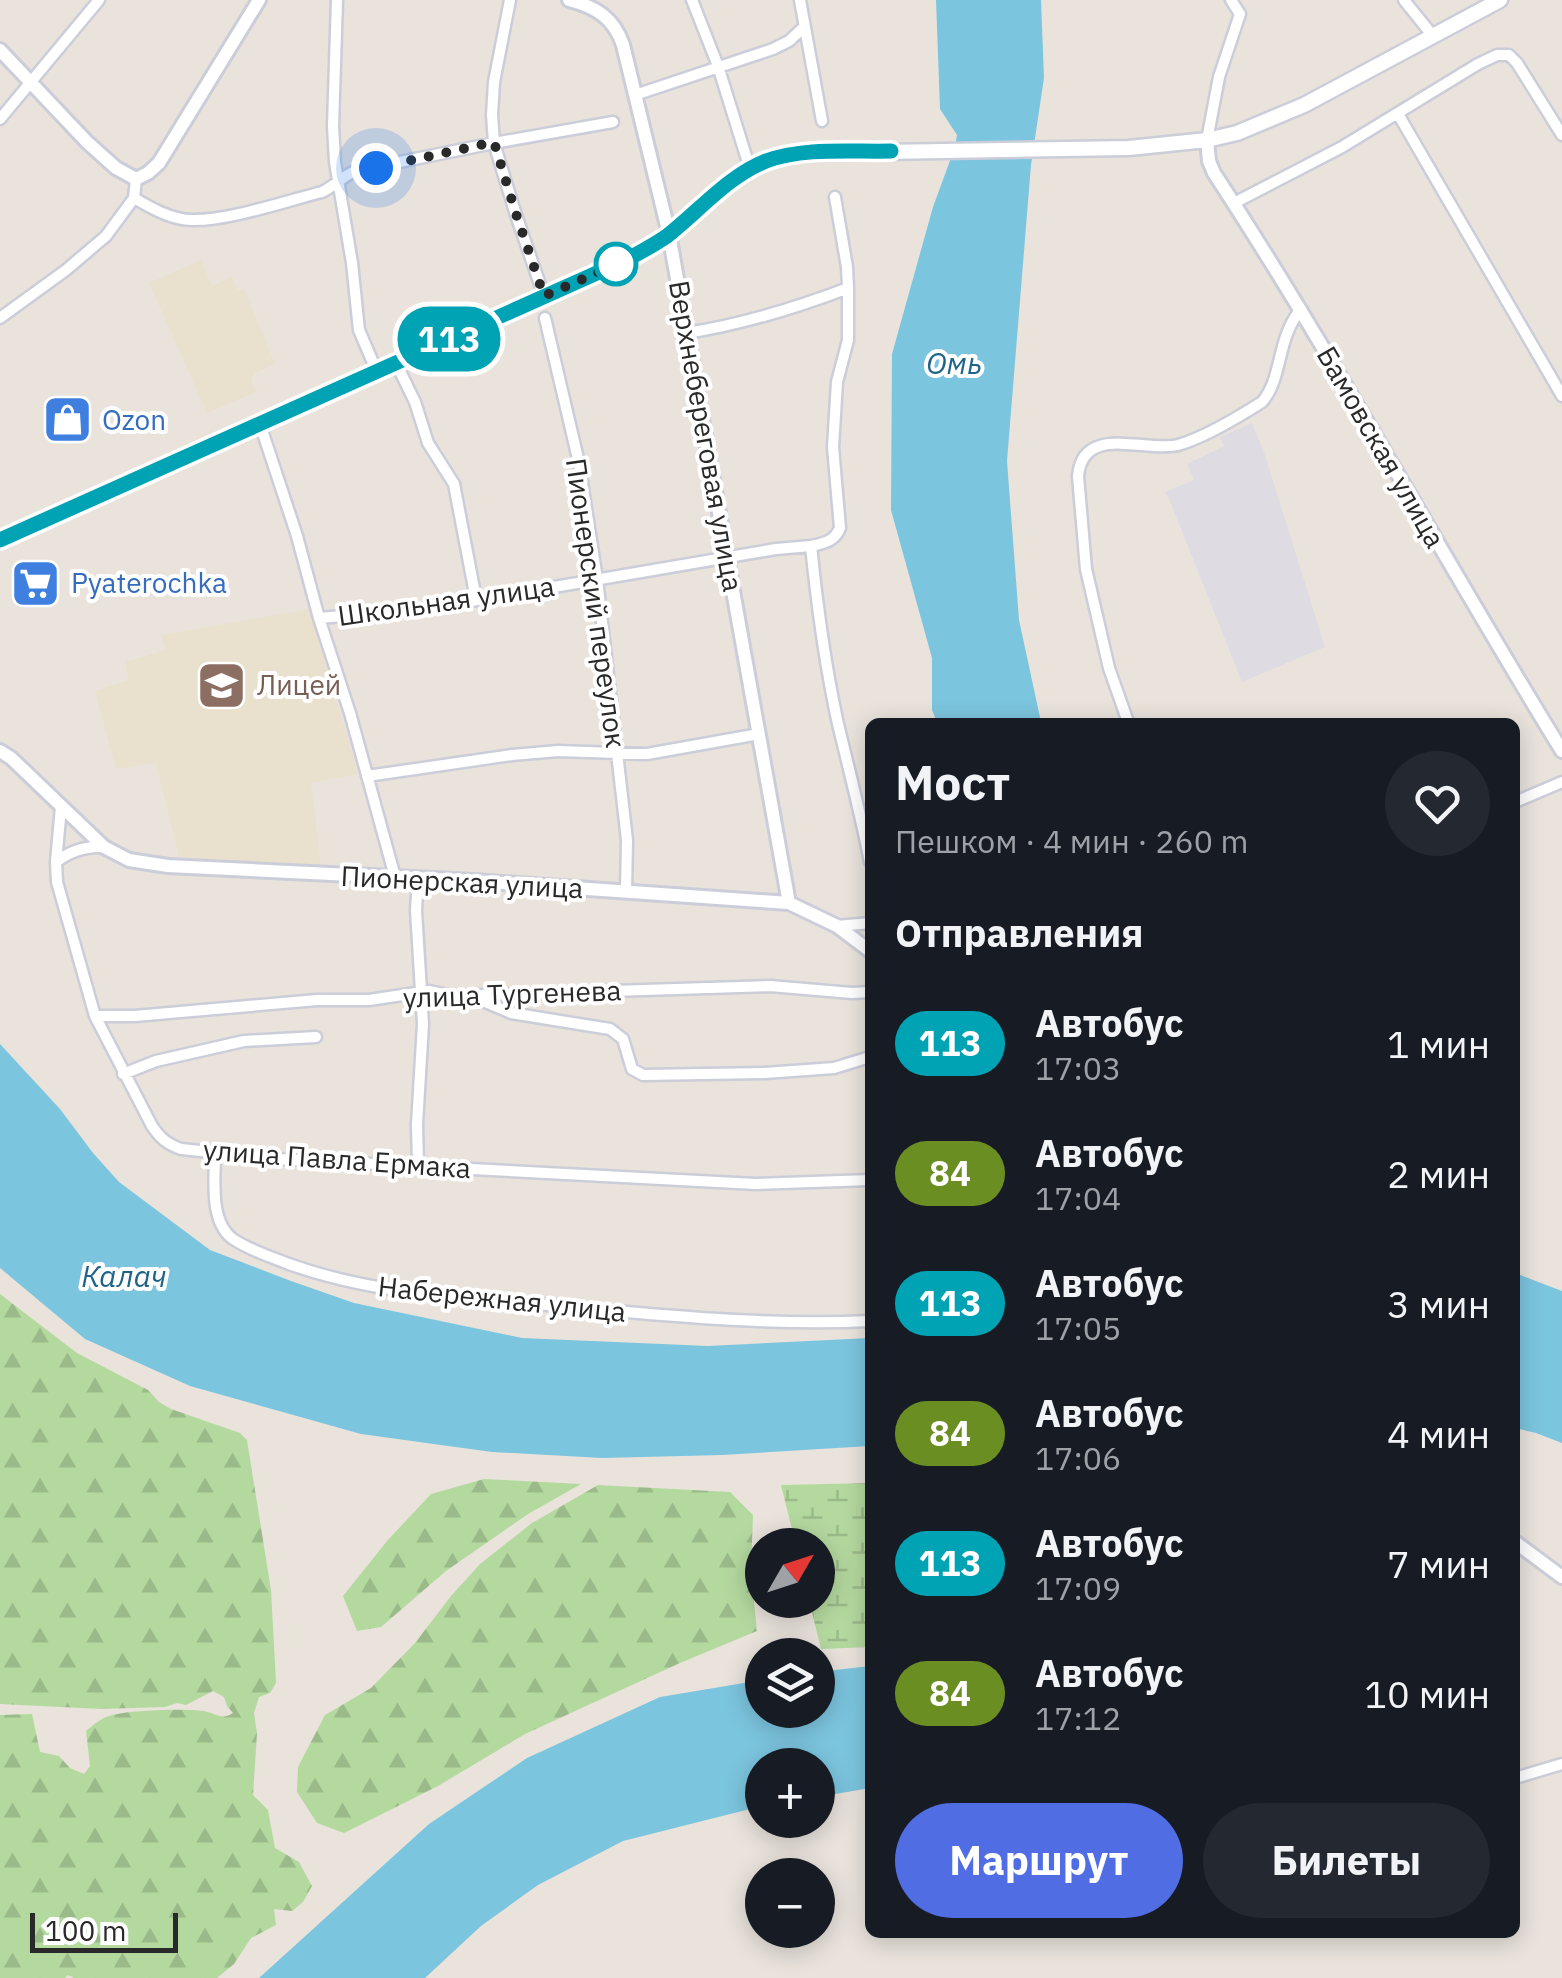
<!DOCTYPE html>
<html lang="ru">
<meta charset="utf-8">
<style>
body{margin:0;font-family:"IBM Plex Sans",sans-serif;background:#242831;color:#f1f3f6;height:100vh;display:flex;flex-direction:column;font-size:38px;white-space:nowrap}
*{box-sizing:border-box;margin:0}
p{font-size:32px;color:#9ea1a6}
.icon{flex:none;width:55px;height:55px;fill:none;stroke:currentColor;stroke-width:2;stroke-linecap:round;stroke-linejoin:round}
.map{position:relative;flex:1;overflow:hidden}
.side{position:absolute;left:865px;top:718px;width:655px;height:1220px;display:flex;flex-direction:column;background:#171b24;border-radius:15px;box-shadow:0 5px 25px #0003}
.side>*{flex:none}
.badge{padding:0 20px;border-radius:32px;font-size:35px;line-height:65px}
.needle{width:65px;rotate:51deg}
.controls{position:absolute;left:745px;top:1528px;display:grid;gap:20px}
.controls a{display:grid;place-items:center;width:90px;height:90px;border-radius:50%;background:#171b24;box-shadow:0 5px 25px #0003;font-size:50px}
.scale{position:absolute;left:30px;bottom:25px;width:148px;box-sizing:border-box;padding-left:10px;border:5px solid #292929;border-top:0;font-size:28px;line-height:35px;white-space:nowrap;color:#292929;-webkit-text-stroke:8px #fff;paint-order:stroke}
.you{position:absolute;width:50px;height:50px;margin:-25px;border:8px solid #fff;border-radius:50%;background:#1a73e8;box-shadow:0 0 0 15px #1a73e833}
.map>.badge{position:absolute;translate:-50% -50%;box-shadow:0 0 0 5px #fff}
h2{padding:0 30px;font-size:38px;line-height:90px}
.round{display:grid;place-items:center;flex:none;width:105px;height:105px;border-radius:52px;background:#242831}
.overview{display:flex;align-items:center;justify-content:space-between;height:170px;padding:0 30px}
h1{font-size:48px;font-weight:700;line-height:75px}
.primary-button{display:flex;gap:20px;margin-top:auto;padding:20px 30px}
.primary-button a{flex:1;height:115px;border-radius:60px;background:#506de3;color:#fff;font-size:40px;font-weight:700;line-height:115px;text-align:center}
.primary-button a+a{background:#242831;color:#f1f3f6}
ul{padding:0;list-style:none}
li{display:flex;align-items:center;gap:30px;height:130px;padding:0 30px}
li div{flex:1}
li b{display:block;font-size:38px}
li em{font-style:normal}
li .badge{min-width:110px;font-weight:700;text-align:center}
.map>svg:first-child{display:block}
.industrial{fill:#dedce2}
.education{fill:#e9e0cd}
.forest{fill:url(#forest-firs)}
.wetland{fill:url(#wetland-marsh)}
.water{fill:#7cc5df}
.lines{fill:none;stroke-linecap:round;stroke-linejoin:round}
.minor-casing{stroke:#cbcdd9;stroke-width:15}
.tertiary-casing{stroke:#cbcdd9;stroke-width:18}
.secondary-casing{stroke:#cbcdd9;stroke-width:19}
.minor{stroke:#fff;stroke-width:10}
.tertiary{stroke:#fff;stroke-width:12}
.secondary{stroke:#fff;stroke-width:14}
.line-casing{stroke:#fff;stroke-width:22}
.line{stroke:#00a3b4;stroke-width:15}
.walk{stroke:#292929;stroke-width:10;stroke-dasharray:0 18}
.stop-dot{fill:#fff;stroke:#00a3b4;stroke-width:5}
.labels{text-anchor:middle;stroke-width:8;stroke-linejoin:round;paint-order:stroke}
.shop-label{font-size:28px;fill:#366cbe;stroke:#fff;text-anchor:start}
.street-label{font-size:28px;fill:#292929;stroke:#fff}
.education-label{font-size:28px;fill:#785e54;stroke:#fff;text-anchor:start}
.water-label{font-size:30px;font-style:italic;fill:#1e6488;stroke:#fff}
</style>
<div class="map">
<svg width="1562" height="1978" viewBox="0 0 1562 1978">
<defs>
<pattern id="forest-firs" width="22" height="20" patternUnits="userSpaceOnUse" patternTransform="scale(2.5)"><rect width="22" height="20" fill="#b4d99f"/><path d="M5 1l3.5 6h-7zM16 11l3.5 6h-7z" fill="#9bba89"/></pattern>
<pattern id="wetland-marsh" width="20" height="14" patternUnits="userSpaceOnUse" patternTransform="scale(2.5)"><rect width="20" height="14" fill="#b4d99f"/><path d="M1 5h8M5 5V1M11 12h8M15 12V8" fill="none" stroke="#9bba89"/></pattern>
</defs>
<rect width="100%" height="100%" fill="#e9e3dc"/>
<!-- industrial -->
<path class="industrial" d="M 1252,423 L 1264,452 L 1325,647 L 1242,682 L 1170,501 L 1165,492 L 1194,480 L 1187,464 L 1224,446 L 1220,437 Z"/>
<!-- education -->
<path class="education" d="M 201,260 L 212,286 L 232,277 L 238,291 L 244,289 L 275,364 L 255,373 L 251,378 L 256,392 L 207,413 L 149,283 Z
M 310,609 L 358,774 L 311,783 L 321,866 L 179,857 L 156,763 L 116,769 L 95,691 L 129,680 L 125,662 L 166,650 L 161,635 Z"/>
<!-- forest -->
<path class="forest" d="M 0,1294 L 77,1353 L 148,1390 L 159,1402 L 171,1409 L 240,1433 L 247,1440 L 271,1590 L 276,1683 L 270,1693 L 259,1697 L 254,1713 L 257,1733 L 253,1795 L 268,1810 L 275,1848 L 299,1862 L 312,1886 L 303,1902 L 292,1911 L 274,1909 L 276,1925 L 251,1938 L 234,1964 L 217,1978 L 74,1978 L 68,1975 L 65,1978 L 0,1978 L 0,1715 L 32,1714 L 40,1752 L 59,1756 L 70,1768 L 84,1774 L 90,1766 L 86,1731 C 92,1726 99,1720 106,1717 C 120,1710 187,1708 203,1711 C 217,1713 220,1721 233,1713 L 227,1706 L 224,1697 L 213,1691 L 186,1705 L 177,1703 L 165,1707 L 102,1709 L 0,1704 Z
M 484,1479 L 581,1484 L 528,1514 L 446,1571 L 381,1627 L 357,1631 L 343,1596 L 387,1541 L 431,1494 Z
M 598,1485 L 730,1492 L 753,1515 L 751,1571 L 757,1631 L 680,1663 L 525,1734 L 438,1786 L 344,1833 L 317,1823 L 297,1792 L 298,1767 L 325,1715 L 371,1688 L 415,1643 L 451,1596 L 480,1564 L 532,1523 Z"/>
<!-- wetland -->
<path class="wetland" d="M 870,1483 L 870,1647 L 821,1649 L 809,1600 L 818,1600 L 818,1545 L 796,1545 L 781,1485 Z"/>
<!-- water -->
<path class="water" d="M 936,0 L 1041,0 L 1044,78 L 1031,165 L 1007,461 L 1019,620 L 1041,722 L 937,722 L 932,710 L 932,658 L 891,510 L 892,354 L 933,207 L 955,147 L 957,135 L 940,109 Z
M 0,1044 L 60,1109 L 93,1153 L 119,1182 L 210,1250 L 291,1281 L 354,1303 L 522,1338 L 708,1346 L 870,1338 L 870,1446 L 722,1455 L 602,1458 L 492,1452 L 361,1434 L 190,1386 L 85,1339 L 0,1268 Z
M 1515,1273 L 1562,1291 L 1562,1443 L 1536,1433 L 1515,1428 Z
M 870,1666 L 870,1788 L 818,1797 L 818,1765 L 762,1765 L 762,1806 L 623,1841 L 538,1885 L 481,1926 L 425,1978 L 259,1978 L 429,1824 L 527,1758 L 660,1697 L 762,1680 L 762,1710 L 818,1710 L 818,1672 Z"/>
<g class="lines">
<defs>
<path id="minor" d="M 337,0 L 333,126 L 335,162 L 352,263 L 359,330 L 377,372
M 510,0 L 494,82 L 492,115 L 494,143 L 516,215 L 544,296
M 692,0 L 718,66 L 750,169
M 800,0 L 822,121
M 1404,0 L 1433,36
M 635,95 L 773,49 L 789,41 L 804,27
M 1398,114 L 1562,396
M 0,119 L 99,0
M 1207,140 L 1219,77 L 1240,14 L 1231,0
M 835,197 L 847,267 L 848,288 L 848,340 L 837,382 L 833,447 L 840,528 C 834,542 824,543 811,546 C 817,605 825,665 838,724 C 849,770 861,815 870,862
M 134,198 C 151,208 172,220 192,220 C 228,221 286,201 322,192 C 335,186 343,176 355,171 L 494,143 L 613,122
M 1234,203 L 1342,147 L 1478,64 L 1497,55 L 1509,55 L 1517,63 L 1562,135
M 0,318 L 66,270 L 106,236 L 134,198 L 136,179
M 545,318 L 579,463 L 597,579 L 627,840 L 626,891
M 687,333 C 742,324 796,308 848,288
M 396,363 L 415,402 L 428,443 L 454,484 L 476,599
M 260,424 L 297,536 L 319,618 L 350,713 L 395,877
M 319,618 L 425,609 L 776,549 L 811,546
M 1128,722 L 1109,668 L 1086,569 L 1078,476 C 1083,423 1146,453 1178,445 C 1203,438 1240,416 1262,402 C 1283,378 1276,339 1301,309
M 367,776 L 512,755 L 558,751 L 647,754 L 759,734
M 1515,802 L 1562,782
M 61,807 L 56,862 L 57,882 L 95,1016 L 152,1126 C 160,1138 167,1144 181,1149 L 279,1159 L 756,1184 L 870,1180
M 56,862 C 70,851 86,846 104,847
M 837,926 L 870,923
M 476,998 L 511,1013 L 610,1029 L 623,1039 L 632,1069 L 643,1075 L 765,1073 L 834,1068 L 870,1057
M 95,1016 L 135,1016 L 317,1000 L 369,1000 L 429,991 L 453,996 L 770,986 L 852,993 L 870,992
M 123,1074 L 156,1061 L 244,1041 L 316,1037
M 215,1153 C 215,1178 209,1222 233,1239 C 249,1250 271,1257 289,1264 C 375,1295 468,1298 559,1306 C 662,1315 766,1326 870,1321
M 418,1165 L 417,1124 L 423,1024 L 416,910 L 418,879
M 1515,1778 L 1562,1764"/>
<path id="tertiary" d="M 569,0 C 596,7 614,18 623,45 L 669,234 L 789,903
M 0,50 L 87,142 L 116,168 L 136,179 L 148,173 L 159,163 L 259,0
M 1207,140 L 1209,161 L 1214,173 C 1337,361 1444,560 1562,751
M 0,751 L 11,758 L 104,847 L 129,860 L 168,866 L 474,881 L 789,903 L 837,926 L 870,951
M 1515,1542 L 1562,1577"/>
<path id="secondary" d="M 0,540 L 627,260 C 641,252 655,245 667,235 C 698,212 725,179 762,163 C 782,154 803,154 824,153 L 1129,148 L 1207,140 L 1237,133 L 1304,105 L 1500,0"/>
</defs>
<!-- minor casing -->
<use href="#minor" class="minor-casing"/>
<!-- tertiary casing -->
<use href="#tertiary" class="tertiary-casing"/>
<!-- secondary casing -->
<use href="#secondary" class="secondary-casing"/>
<!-- minor -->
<use href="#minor" class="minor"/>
<!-- tertiary -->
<use href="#tertiary" class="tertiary"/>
<!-- secondary -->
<use href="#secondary" class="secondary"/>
</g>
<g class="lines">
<defs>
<path id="line" d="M 0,540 L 626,260 C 641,252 654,245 667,236 C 699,211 728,176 766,161 C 804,147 851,152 891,151"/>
</defs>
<!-- line casing -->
<use href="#line" class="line-casing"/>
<!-- line -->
<use href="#line" class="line"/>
<!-- walk -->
<path class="walk" d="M 376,168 L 494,142 L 516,214 L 544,296 L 626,260 L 616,264"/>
</g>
<!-- icons -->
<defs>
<symbol id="shop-square" viewBox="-11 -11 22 22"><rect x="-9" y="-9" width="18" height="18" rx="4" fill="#3f7fe0" stroke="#fff"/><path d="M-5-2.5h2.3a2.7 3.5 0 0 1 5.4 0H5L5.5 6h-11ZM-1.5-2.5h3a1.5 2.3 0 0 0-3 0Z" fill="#fff"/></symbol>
<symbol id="supermarket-square" viewBox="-11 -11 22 22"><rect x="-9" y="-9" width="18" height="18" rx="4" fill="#3f7fe0" stroke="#fff"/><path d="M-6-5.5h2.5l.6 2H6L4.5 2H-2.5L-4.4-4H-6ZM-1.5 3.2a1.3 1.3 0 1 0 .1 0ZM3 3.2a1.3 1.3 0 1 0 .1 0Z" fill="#fff"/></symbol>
<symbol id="school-square" viewBox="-11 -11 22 22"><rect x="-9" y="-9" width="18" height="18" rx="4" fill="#8d6e63" stroke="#fff"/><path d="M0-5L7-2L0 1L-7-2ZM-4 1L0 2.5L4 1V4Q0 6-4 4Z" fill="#fff"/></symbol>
</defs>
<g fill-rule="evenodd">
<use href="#shop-square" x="40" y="392" width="55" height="55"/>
<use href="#supermarket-square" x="8" y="556" width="55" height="55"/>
<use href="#school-square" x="194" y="658" width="55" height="55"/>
</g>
<!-- markers -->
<circle class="stop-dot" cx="616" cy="264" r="20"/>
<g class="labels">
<!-- shop labels -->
<g class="shop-label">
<text x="102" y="430">Ozon</text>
<text x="71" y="593">Pyaterochka</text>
</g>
<!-- street labels -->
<g class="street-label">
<text transform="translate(706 436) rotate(80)" y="10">Верхнебереговая улица</text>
<text transform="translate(1381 447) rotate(60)" y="10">Бамовская улица</text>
<text transform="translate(446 601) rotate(-8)" y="10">Школьная улица</text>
<text transform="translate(596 603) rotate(82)" y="10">Пионерский переулок</text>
<text transform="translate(462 882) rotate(3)" y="10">Пионерская улица</text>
<text transform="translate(512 994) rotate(-2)" y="10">улица Тургенева</text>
<text transform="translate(337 1159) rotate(4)" y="10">улица Павла Ермака</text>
<text transform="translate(502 1299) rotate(6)" y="10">Набережная улица</text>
</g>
<!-- education labels -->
<g class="education-label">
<text x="257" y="695">Лицей</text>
</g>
<!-- water labels -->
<g class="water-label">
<text x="954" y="374">Омь</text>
<text x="124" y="1287">Калач</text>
</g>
</g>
</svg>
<div class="controls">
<a><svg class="needle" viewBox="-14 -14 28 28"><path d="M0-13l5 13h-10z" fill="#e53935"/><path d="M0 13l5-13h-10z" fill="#9ea1a6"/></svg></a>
<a><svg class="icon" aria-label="layers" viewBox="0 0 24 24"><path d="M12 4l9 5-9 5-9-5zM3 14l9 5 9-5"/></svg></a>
<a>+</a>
<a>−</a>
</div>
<div class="scale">100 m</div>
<div class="you" style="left:376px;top:168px"></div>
<b class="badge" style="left:449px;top:339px;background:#00a3b4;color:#fff">113</b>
<section class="side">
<div class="overview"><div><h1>Мост</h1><p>Пешком · 4 мин · 260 m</p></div><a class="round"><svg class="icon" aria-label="heart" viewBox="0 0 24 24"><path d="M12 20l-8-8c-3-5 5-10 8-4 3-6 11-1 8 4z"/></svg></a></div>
<h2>Отправления</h2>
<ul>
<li><span class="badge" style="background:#00a3b4;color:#fff">113</span><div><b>Автобус</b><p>17:03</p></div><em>1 мин</em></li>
<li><span class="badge" style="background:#6b8e23;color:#fff">84</span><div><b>Автобус</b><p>17:04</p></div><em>2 мин</em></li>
<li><span class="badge" style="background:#00a3b4;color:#fff">113</span><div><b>Автобус</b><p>17:05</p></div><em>3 мин</em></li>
<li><span class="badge" style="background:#6b8e23;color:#fff">84</span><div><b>Автобус</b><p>17:06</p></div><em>4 мин</em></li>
<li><span class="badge" style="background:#00a3b4;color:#fff">113</span><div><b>Автобус</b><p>17:09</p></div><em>7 мин</em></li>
<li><span class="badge" style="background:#6b8e23;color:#fff">84</span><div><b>Автобус</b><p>17:12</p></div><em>10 мин</em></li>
</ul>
<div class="primary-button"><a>Маршрут</a><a>Билеты</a></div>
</section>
</div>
